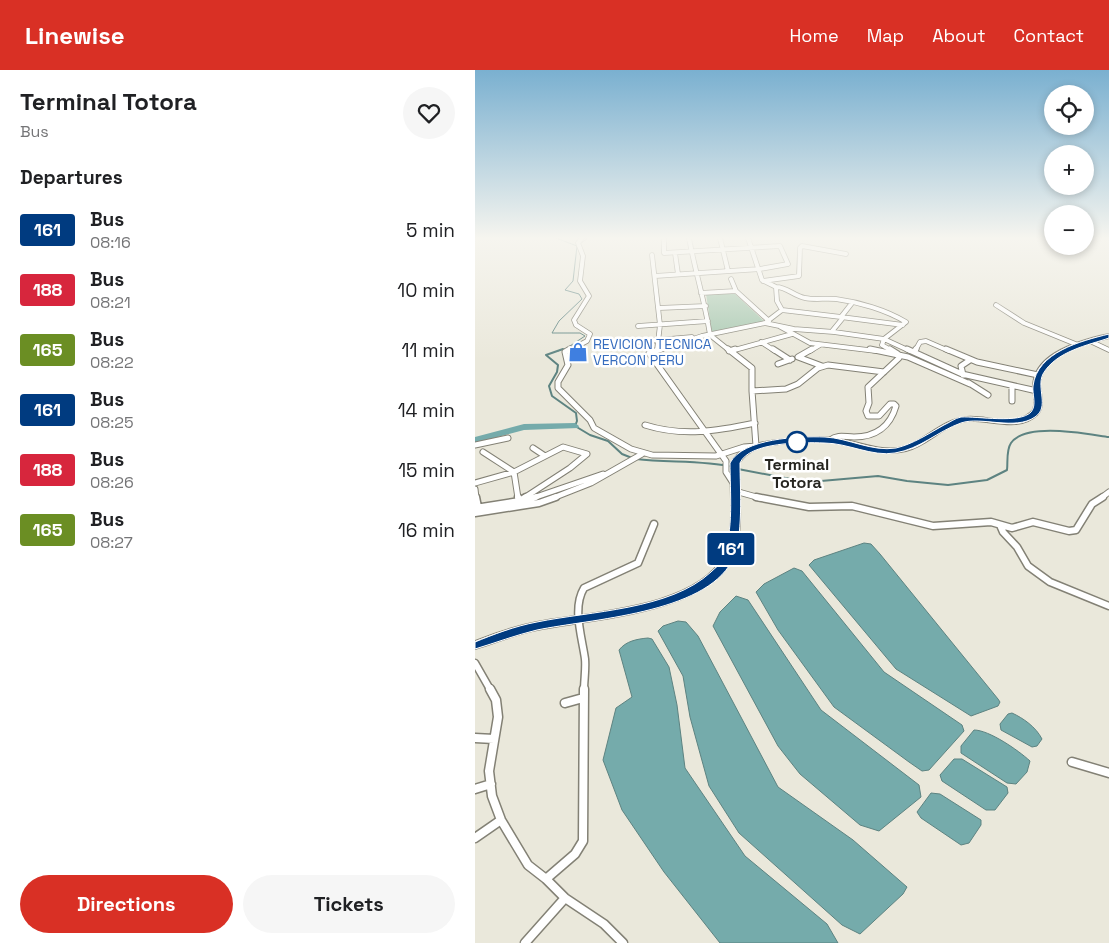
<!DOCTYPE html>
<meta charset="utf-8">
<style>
body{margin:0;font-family:"Space Grotesk",sans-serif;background:#f6f6f6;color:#202124;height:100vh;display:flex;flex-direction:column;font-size:19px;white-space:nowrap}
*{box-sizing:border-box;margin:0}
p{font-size:16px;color:#757577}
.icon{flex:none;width:28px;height:28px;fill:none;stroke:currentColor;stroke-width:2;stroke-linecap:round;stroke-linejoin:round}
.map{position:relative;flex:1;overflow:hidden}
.details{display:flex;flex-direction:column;background:#fff;width:475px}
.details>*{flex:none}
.badge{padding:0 10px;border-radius:4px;font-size:18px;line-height:32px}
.tools{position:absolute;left:569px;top:15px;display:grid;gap:10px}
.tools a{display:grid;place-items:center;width:50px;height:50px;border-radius:50%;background:#fff;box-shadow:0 2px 8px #0003;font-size:25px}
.map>.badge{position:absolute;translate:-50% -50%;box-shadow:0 0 0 2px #fff}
h2{padding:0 20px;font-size:19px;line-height:45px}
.round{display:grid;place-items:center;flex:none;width:52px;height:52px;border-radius:26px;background:#f6f6f6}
.head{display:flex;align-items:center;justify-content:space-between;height:85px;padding:0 20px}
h1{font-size:24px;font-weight:600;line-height:38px}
.action{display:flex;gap:10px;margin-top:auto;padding:10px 20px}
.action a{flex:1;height:58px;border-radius:30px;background:#d93025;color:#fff;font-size:20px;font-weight:600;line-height:58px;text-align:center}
.action a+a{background:#f6f6f6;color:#202124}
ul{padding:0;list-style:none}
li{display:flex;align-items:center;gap:15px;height:60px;padding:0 20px}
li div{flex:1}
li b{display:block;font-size:19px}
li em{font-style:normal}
li .badge{min-width:55px;font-weight:700;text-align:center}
header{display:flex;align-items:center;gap:30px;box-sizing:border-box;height:70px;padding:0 25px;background:#d93025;color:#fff}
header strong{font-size:24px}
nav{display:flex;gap:28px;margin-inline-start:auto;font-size:18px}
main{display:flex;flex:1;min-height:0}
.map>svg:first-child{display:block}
.green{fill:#a7c8b0}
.water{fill:#75abab;stroke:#5d8381}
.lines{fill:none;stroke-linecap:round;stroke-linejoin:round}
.stream-far1{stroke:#5d8381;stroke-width:1}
.stream{stroke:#5d8381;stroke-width:2}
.river{fill:#75abab;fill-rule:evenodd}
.minor-far3-casing{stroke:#838175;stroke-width:5.5}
.minor-far2-casing{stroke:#838175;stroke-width:7}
.minor-far1-casing{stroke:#838175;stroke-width:9}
.minor-casing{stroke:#838175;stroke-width:11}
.highway-casing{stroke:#838175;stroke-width:2}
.minor-far3{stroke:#fff;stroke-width:4}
.minor-far2{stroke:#fff;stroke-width:5}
.minor-far1{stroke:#fff;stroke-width:6}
.minor{stroke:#fff;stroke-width:8}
.highway{fill:#fff;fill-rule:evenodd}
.line{fill:#003b80;stroke:#fff}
.stop-dot{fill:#fff;stroke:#003b80;stroke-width:2.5}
.labels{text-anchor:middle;stroke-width:5;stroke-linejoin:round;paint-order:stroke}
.far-shop-label{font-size:14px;fill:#366cbe;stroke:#fff;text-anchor:start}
.stop-label{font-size:16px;font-weight:bold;fill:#262520;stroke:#fff}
</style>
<header>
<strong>Linewise</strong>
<nav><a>Home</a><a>Map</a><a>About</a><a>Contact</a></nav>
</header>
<main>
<section class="details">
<div class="head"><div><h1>Terminal Totora</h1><p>Bus</p></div><a class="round"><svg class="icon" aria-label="heart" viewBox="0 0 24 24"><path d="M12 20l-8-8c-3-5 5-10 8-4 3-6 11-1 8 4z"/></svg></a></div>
<h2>Departures</h2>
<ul>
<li><span class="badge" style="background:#003b80;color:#fff">161</span><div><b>Bus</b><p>08:16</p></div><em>5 min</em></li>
<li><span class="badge" style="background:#d7263d;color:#fff">188</span><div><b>Bus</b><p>08:21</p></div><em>10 min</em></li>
<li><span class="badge" style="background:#6b8e23;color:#fff">165</span><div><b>Bus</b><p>08:22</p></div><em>11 min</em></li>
<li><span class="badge" style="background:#003b80;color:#fff">161</span><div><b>Bus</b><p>08:25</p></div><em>14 min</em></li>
<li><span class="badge" style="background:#d7263d;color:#fff">188</span><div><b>Bus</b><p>08:26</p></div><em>15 min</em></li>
<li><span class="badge" style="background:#6b8e23;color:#fff">165</span><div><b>Bus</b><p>08:27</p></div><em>16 min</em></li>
</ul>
<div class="action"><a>Directions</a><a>Tickets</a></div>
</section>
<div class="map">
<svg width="634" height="873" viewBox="0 0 634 873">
<rect width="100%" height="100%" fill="#eae8db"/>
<!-- green -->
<path class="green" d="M 258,222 L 290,252 L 237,264 L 231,224 Z"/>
<!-- water -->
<path class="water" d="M 389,473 L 396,474 L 405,484 L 523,629 L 525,632 L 523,636 L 496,646 L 421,599 L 334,495 L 339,490 Z
M 319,498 L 327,501 L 409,602 L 487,655 L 489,661 L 454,700 L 447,701 L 434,692 L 359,637 L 303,560 L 281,522 L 289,514 Z
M 261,526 L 273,530 L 346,640 L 444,715 L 446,727 L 404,761 L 385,755 L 325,704 L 303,676 L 238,556 L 245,542 Z
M 203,551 L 211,552 L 223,566 L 303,717 L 378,770 L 432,817 L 428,824 L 385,864 L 367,855 L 264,763 L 234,716 L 215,647 L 208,606 L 183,561 L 188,556 Z
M 173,568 L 177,569 L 194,597 L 202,635 L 210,698 L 270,786 L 352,854 L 363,873 L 245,873 L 189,802 L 147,740 L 128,690 L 141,638 L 157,627 L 144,580 C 151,571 162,569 173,568 Z
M 537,643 C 548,648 561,657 567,669 L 562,676 L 557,677 L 526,660 L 525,654 L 533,644 Z
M 499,660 C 514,660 543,680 555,691 L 552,702 L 541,714 L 532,713 L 486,683 L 486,676 Z
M 479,689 L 487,689 L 532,717 L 533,723 L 520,740 L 511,740 L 467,711 L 465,705 Z
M 456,723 L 465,724 L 506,750 L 506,755 L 494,773 L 486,775 L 446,748 L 442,742 Z"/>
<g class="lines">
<!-- stream-far1 -->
<path class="stream-far1" d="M 81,168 L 102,176
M 83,281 L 92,278 L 110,266 L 105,263 L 77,263 L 84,251 L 107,229 L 104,224 L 90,220 L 98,211 L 102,176 L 113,168"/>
<!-- stream -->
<path class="stream" d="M 88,279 L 71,285 L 83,295 L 82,302 L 74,316 L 77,326 L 101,343 L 102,351 L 100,356 L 115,365 L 133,371 L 147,384 L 157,388
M 161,389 C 193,393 227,390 258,397
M 263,399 L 326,411 L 346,411 L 403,406 L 432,411 L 473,415 L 512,410 L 532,400 C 533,392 531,380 536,373 C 551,352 611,364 634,367"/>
<!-- river -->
<path class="river" d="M 100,353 L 104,356 L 103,358 L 49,360 L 0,373 L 0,367 L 49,354 Z"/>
<defs>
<path id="minor-far3" d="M 214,168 C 220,201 230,232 235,265 L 255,281
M 245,168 L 253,201
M 273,168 L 287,210 L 301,217
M 200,183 L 203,204
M 177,185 L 185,255 L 182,280
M 180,206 L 285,199 L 313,194 L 305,176 L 189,183 L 189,169
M 256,209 L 261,221
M 288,211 L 324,206 L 325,178 L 327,176 L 371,184
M 226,223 L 261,221 L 294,251
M 377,233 L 366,247 L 428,255
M 521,235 L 549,253 L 603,275
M 184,238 L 231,236
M 307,240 L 302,231 L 301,217 C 312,217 319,226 330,228 C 340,230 350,228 361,229 C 384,232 411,240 431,252 L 409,269
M 290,253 L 319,259 L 359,262
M 163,256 L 233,251
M 304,256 L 335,273 L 401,281
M 409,269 L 407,275 L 417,281
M 615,271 L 634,280
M 160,272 L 217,267
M 286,272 L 300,281
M 93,281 L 112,271 L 115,264 L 101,255 L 99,250 L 114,226 L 105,211 L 108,186 L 103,173 L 107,168
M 182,281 L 227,266 L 290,253 L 307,240 L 366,247 L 367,249 L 358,260 L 359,262 L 409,269 L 435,281
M 256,281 L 317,264
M 335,281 L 345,275
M 440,281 L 445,272 L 451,271 L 474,281"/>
<path id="minor-far2" d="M 95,279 L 90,282 L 93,295 L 83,312 L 83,318 L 115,350 L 119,358 L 156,379 L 177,385 L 241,386 L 269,377 L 281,376 L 277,321
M 186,279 L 174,283 L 251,391 L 251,402 L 260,416
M 253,279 L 277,298 L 277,321 L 311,319 L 323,314 L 343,298 L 353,295 L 409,302
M 298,279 L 315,290
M 337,279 L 323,287 L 347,296
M 395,279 L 433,287 L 495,314
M 432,279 L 487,304 L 562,321
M 471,279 L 502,292 L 563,305
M 254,281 L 260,279
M 439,282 L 441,279
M 303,294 L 317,289
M 488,305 L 486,296 L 495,290
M 494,313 L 513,325
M 537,316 L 537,331
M 170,355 C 208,367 242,361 280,353
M 355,370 C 363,364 370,367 379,367 C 400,367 415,357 421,336 L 419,334 L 415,334 L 404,346 L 393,346 L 391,341 L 394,333 L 393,317 L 424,288 L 423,284 L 415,279
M 0,375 L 33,368
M 58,378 L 70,386
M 8,382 L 39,402 L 43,428
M 0,413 L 39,402 L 88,377 L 112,384 L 95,398 L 49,428
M 0,419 L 1,428
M 260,421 L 285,428
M 58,428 L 128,404
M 78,428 L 116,413 L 167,384
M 626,428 L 634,422"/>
<path id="minor-far1" d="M 1,427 L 3,437
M 43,427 L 44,431
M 281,427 L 334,437 L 377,436 L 458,456 L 516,452 L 537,458 L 558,452 L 594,461 L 601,460 L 617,434 L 628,427
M 44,431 L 51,427
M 0,438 L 51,430 L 61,427
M 0,443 L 64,433 L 81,427
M 525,455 L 528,462 L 542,477 L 553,496 L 575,512 L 634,536
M 0,593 L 16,621
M 109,621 C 109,610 111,599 110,589 C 107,567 97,538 109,518 L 163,493 L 179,454"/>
<path id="minor" d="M 15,619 L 21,630 L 23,647 L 14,701 L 17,726 L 26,750 L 53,795 L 71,809 L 90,828 L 129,854 L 148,873
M 90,633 L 108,628
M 0,668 L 19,669
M 597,692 L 634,703
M 0,719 L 16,714
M 0,768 L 26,750
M 71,809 L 100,784 L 108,771 L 109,619
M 50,873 L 90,828"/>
<path id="highway" d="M 634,264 L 634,268 C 612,273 567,285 565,313 C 565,324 571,336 562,345 C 543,363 514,349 492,351 C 469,354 453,376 431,381 C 406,387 384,376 360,373 C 345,370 295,373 281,379 C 274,382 269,386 264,393 C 263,422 270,461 258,487 C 231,544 116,549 62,560 C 40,564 21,573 0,579 L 0,571 C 20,563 41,556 62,552 C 114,542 220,538 248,487 C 261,463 254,421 256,393 C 260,388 263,382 268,379 C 283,369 341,366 359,368 C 380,370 401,381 423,378 C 448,374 465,349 492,347 C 512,345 542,359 558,340 C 562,330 556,320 559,309 C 565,281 610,269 634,264 Z"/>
</defs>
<!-- minor-far3 casing -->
<use href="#minor-far3" class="minor-far3-casing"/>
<!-- minor-far2 casing -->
<use href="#minor-far2" class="minor-far2-casing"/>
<!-- minor-far1 casing -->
<use href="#minor-far1" class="minor-far1-casing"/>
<!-- minor casing -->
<use href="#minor" class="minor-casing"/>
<!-- highway casing -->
<use href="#highway" class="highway-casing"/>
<!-- minor-far3 -->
<use href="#minor-far3" class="minor-far3"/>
<!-- minor-far2 -->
<use href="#minor-far2" class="minor-far2"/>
<!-- minor-far1 -->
<use href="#minor-far1" class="minor-far1"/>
<!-- minor -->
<use href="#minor" class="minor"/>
<!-- highway -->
<use href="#highway" class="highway"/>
</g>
<!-- sky -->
<linearGradient id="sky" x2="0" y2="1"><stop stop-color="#7ab0d0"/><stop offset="0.58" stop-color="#f6f5ef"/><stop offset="1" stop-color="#f6f5ef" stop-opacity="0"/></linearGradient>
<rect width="634" height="290" fill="url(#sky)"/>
<!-- line -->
<path class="line" d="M 634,264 L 634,268 C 614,275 581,281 568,304 C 561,318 575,337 560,347 C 540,361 506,346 486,353 C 463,361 445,379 420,383 C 397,387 373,373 349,373 C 328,372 274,372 265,393 C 265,419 269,468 257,491 C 229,544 115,549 62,560 C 41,565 20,573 0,579 L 0,572 C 17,565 40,556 62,552 C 115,541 195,540 236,502 C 240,498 246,494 248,488 C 259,459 255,424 255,393 C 268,368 324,366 350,367 C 373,368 397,382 421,378 C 438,374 453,364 469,355 C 474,353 480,348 486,347 C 502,346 545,354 556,342 C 562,335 557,324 558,316 C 562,282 606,271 634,264 Z"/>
<!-- icons -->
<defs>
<symbol id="shop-bare" viewBox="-9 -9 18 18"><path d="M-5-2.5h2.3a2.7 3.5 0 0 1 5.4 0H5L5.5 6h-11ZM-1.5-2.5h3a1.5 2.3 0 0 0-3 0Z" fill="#3f7fe0" stroke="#fff" stroke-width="2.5" paint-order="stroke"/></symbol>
</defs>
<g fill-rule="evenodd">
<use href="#shop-bare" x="89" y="268" width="28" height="28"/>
</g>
<!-- markers -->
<circle class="stop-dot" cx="322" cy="372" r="10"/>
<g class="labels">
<!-- far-shop labels -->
<g class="far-shop-label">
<text x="118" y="279">REVICION TECNICA<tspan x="118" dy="16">VERCON PERU</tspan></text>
</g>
<!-- stop labels -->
<g class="stop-label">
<text x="322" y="400">Terminal<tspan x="322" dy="18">Totora</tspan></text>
</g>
</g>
</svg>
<div class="tools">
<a><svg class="icon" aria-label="locate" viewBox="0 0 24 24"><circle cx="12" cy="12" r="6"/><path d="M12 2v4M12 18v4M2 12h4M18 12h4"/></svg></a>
<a>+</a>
<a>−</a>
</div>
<b class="badge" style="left:256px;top:479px;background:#003b80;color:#fff">161</b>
</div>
</main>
